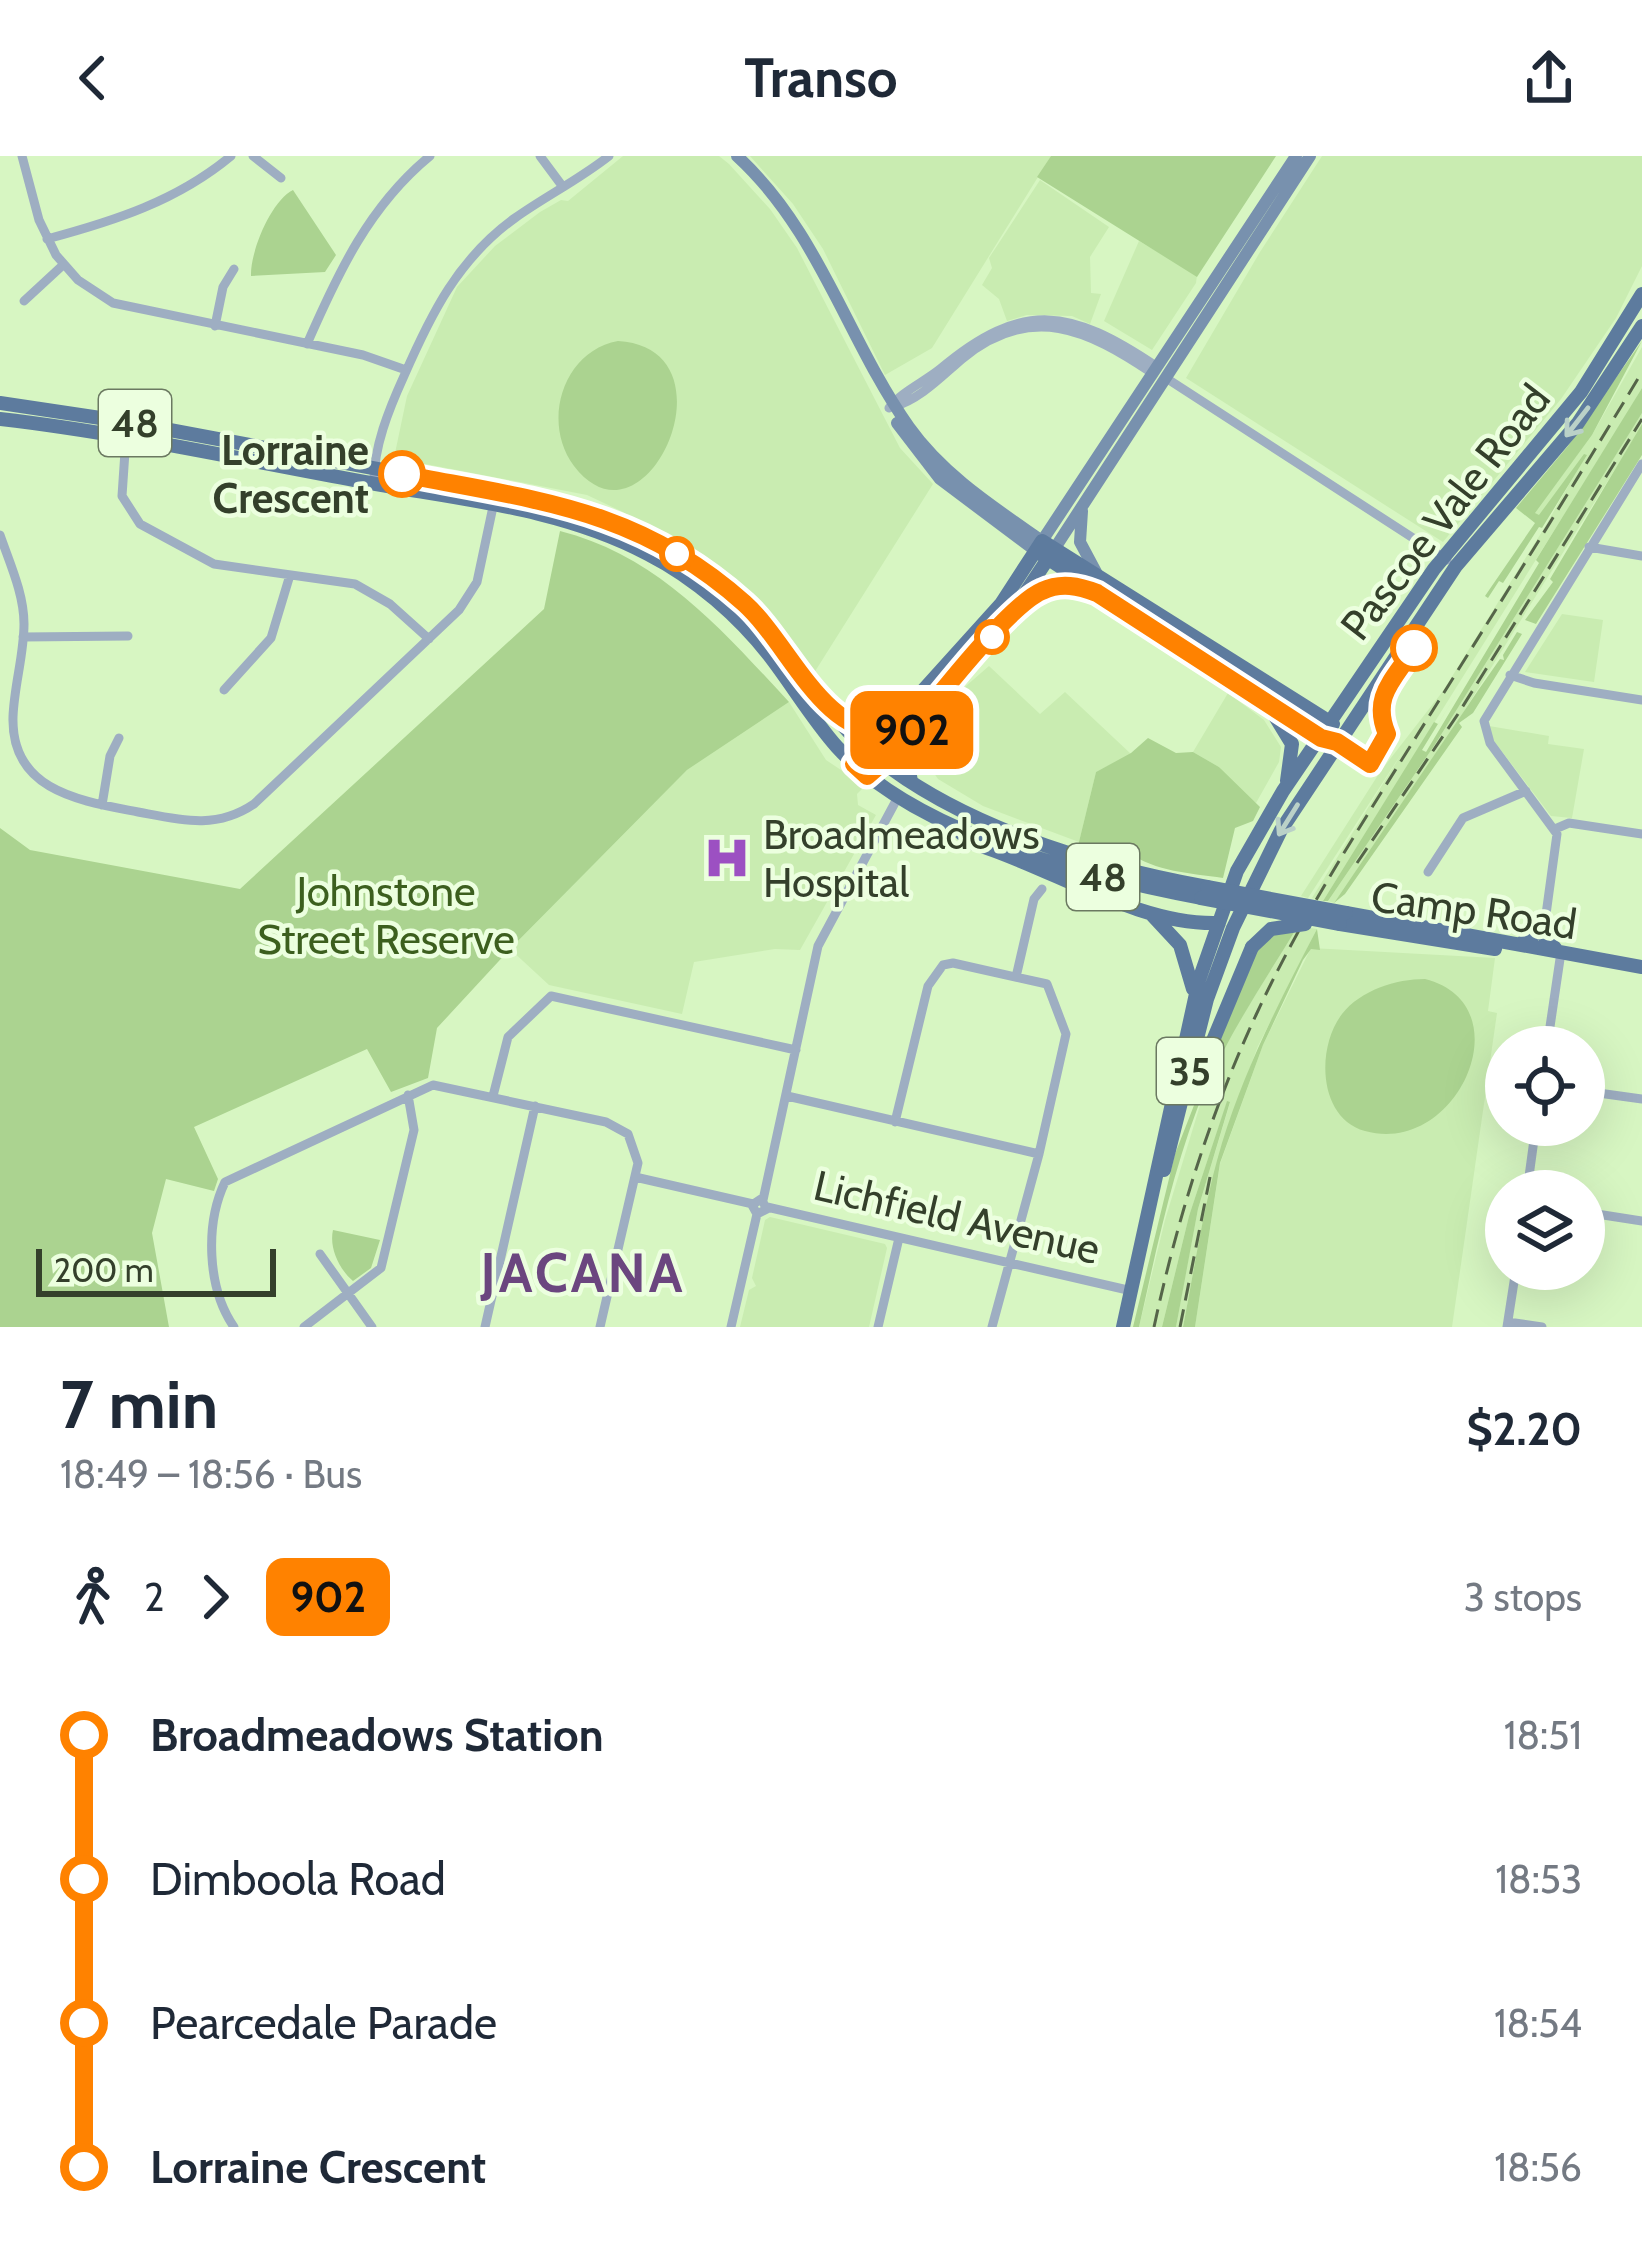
<!DOCTYPE html>
<meta charset="utf-8">
<style>
body{margin:0;font-family:Cabin,sans-serif;background:#f6f6f7;color:#1f2937;height:100vh;display:flex;flex-direction:column;font-size:45px;white-space:nowrap}
*{box-sizing:border-box;margin:0}
p{font-size:39px;color:#747a83}
.icon{flex:none;width:66px;height:66px;fill:none;stroke:currentColor;stroke-width:2;stroke-linecap:round;stroke-linejoin:round}
.map{position:relative;height:1171px;overflow:hidden}
.drawer{display:flex;flex-direction:column;background:#fff;flex:1}
.drawer>*{flex:none}
.badge{padding:0 24px;border-radius:18px;font-size:42px;line-height:78px}
.buttons{position:absolute;left:1485px;top:870px;display:grid;gap:24px}
.buttons a{display:grid;place-items:center;width:120px;height:120px;border-radius:50%;background:#fff;box-shadow:0 12px 48px #0002;font-size:60px}
.scale{position:absolute;left:36px;bottom:30px;width:240px;box-sizing:border-box;padding-left:12px;border:6px solid #34402b;border-top:0;font-size:33px;line-height:42px;white-space:nowrap;color:#34402b;-webkit-text-stroke:9px #ecffdf;paint-order:stroke}
.map>.badge{position:absolute;translate:-50% -50%;box-shadow:0 0 0 6px #fff}
.legs{display:flex;align-items:center;gap:18px;height:132px;padding:0 60px;font-size:39px}
.legs p{margin-inline-start:auto}
.overview{display:flex;align-items:center;justify-content:space-between;height:204px;padding:0 60px}
h1{font-size:66px;font-weight:700;line-height:90px}
ul{padding:0 60px;list-style:none}
li{display:flex;align-items:center;gap:42px;height:144px;font-size:45px}
li i{display:grid;place-items:center;width:18px;height:100%;margin:0 15px;background:currentColor}
li i::after{content:'';width:30px;height:30px;margin:-15px;border:9px solid;border-radius:50%;background:#fff}
li p{margin-inline-start:auto}
li:first-child i{background:linear-gradient(#0000 50%,currentColor 0)}
li:last-child i{background:linear-gradient(currentColor 50%,#0000 0)}
header{display:flex;justify-content:space-between;align-items:center;height:156px;padding:0 60px;background:#fff;font-size:54px;font-weight:700}
.map>svg:first-child{display:block}
.built{fill:#c9ecb1}
.green{fill:#abd390}
.lines{fill:none;stroke-linecap:round;stroke-linejoin:round}
.street{stroke:#9eaec2;stroke-width:9}
.secondary{stroke:#7891ae;stroke-width:12}
.primary{stroke:#5d7b9e;stroke-width:14}
.rail{stroke:#556549;stroke-width:3;stroke-dasharray:18 9;stroke-linecap:butt}
.primary-bridge{stroke:#5d7b9e;stroke-width:14}
.oneway{stroke:#bad1c8}
.line-1-casing{stroke:#fff;stroke-width:27}
.line-1{stroke:#ff8200;stroke-width:18}
.stop-1-dot{fill:#fff;stroke:#ff8200;stroke-width:6}
.labels{text-anchor:middle;stroke-width:9;stroke-linejoin:round;paint-order:stroke}
.shield{fill:#ecffdf;stroke:#6b7961;stroke-width:3}
.shield-label{font-size:39px;font-weight:bold;fill:#34402b}
.stop-label{font-size:42px;font-weight:bold;fill:#34402b;stroke:#ecffdf;text-anchor:end}
.street-label{font-size:42px;fill:#34402b;stroke:#ecffdf}
.poi-label{font-size:42px;fill:#34402b;stroke:#ecffdf;text-anchor:start}
.park-label{font-size:42px;fill:#3c5f1e;stroke:#ecffdf}
.district-label{font-size:54px;font-weight:bold;letter-spacing:3px;fill:#6b467f;stroke:#ecffdf}
</style>
<header><svg class="icon" aria-label="back" viewBox="0 0 24 24"><path d="M15 5l-7 7 7 7"/></svg>Transo<svg class="icon" aria-label="share" viewBox="0 0 24 24"><path d="M12 15V3M7 8l5-5 5 5M5 13v7h14v-7"/></svg></header>
<div class="map">
<svg width="1642" height="1171" viewBox="0 0 1642 1171">
<rect width="100%" height="100%" fill="#d7f6c2"/>
<!-- built -->
<path class="built" d="M 623,0 L 719,0 L 729,8 L 770,53 L 797,92 L 900,292 L 933,328 L 814,517 L 769,459 L 723,418 L 623,356 L 587,339 L 394,302 L 407,240 L 457,131 L 495,90 L 540,56 L 561,44 L 568,45 Z
M 750,0 L 1051,0 L 932,192 L 885,219 L 823,93 L 793,48 Z
M 1322,0 L 1642,0 L 1642,110 L 1616,162 L 1561,243 L 1443,386 L 1186,222 L 1260,96 Z
M 1040,24 L 1109,71 L 1090,101 L 1091,137 L 1101,138 L 1090,168 L 1072,160 L 1027,159 L 1007,165 L 999,143 L 982,129 L 992,112 L 989,102 Z
M 1139,85 L 1197,119 L 1196,127 L 1152,194 L 1104,165 Z
M 1642,191 L 1642,232 L 1615,277 L 1323,745 L 1312,742 L 1407,589 L 1308,742 L 1301,740 L 1380,616 L 1443,535 L 1543,374 L 1586,299 L 1539,360 L 1534,357 L 1592,279 Z
M 1642,257 L 1642,268 L 1624,299 L 1456,568 L 1334,747 L 1328,745 L 1434,590 Z
M 1562,458 L 1603,464 L 1594,526 L 1525,516 Z
M 989,510 L 1040,558 L 1065,536 L 1131,598 L 1096,616 L 1079,686 L 983,650 L 938,623 L 927,607 L 926,585 L 966,530 Z
M 1228,537 L 1264,564 L 1281,591 L 1279,606 L 1256,647 L 1242,638 L 1219,611 L 1193,596 Z
M 789,546 L 826,604 L 865,630 L 857,638 L 858,649 L 876,659 L 800,794 L 775,793 L 694,806 L 682,858 L 549,829 L 510,793 L 687,614 Z
M 1489,570 L 1549,580 L 1548,588 L 1584,593 L 1572,662 L 1551,660 L 1491,581 Z
M 1298,770 L 1317,773 L 1258,890 L 1228,970 L 1201,1074 L 1183,1171 L 1176,1171 L 1184,1126 L 1198,1053 L 1230,947 L 1227,946 L 1189,1060 L 1162,1171 L 1139,1171 L 1165,1064 L 1205,933 L 1228,883 Z
M 1311,792 L 1495,802 L 1488,855 L 1497,857 L 1452,1171 L 1195,1171 L 1220,1008 L 1263,889 Z
M 770,1061 L 885,1088 L 887,1092 L 869,1171 L 740,1171 L 749,1134 L 756,1130 L 752,1122 L 765,1064 Z"/>
<!-- green -->
<path class="green" d="M 1051,0 L 1276,0 L 1197,121 L 1037,21 Z
M 293,34 L 336,99 L 325,116 L 251,120 C 250,96 271,45 293,34 Z
M 618,185 C 740,192 646,404 574,310 C 541,266 563,195 618,185 Z
M 1642,185 L 1592,279 L 1535,357 L 1539,359 L 1584,298 L 1587,299 L 1542,372 L 1539,371 L 1503,427 L 1499,425 L 1488,442 L 1485,440 L 1535,367 L 1516,352 L 1568,290 Z
M 1642,232 L 1642,257 L 1629,278 L 1434,590 L 1328,745 L 1323,745 L 1434,566 L 1438,568 L 1460,532 L 1422,594 L 1426,596 L 1539,407 L 1536,404 Z
M 1642,268 L 1642,299 L 1536,468 L 1525,464 L 1553,426 L 1550,423 Z
M 560,375 C 659,400 723,475 789,546 L 687,614 L 510,793 L 437,872 L 428,922 L 391,936 L 367,893 L 194,971 L 218,1023 L 214,1035 L 166,1023 L 152,1077 L 169,1171 L 0,1171 L 0,672 L 30,694 L 240,733 L 544,453 Z
M 1517,476 L 1522,478 L 1473,557 L 1459,567 L 1462,571 L 1345,738 L 1334,747 L 1479,533 L 1500,503 L 1504,504 L 1503,499 Z
M 1148,582 L 1176,597 L 1193,596 L 1219,611 L 1260,651 L 1253,665 L 1235,672 L 1223,722 C 1190,717 1156,716 1128,696 L 1121,707 L 1077,694 L 1096,616 L 1131,597 Z
M 1298,770 C 1266,823 1231,874 1206,931 C 1174,1006 1157,1091 1139,1171 L 1133,1171 L 1175,998 L 1255,793 L 1269,778 Z
M 1317,773 L 1320,794 L 1311,793 L 1303,804 L 1263,889 L 1220,1007 L 1195,1171 L 1183,1171 C 1195,1109 1204,1047 1222,987 C 1245,912 1281,842 1317,773 Z
M 1425,823 C 1525,848 1458,1001 1365,975 C 1318,962 1316,892 1342,858 C 1361,834 1396,823 1425,823 Z
M 1227,945 L 1230,946 L 1198,1053 L 1176,1171 L 1162,1171 L 1189,1060 Z
M 333,1074 L 380,1084 L 371,1112 L 353,1125 C 339,1113 329,1092 333,1074 Z"/>
<g class="lines">
<!-- street -->
<path class="street" d="M 22,0 L 39,64 L 56,99 L 78,124 L 113,147 L 363,199 L 406,214
M 253,0 L 281,22
M 540,0 L 563,31
M 47,83 C 114,65 177,45 231,0
M 24,145 L 63,109
M 215,170 L 223,131 L 234,113
M 307,188 C 338,117 369,50 430,0
M 1166,222 L 1447,404
M 893,251 C 919,244 941,221 962,203 C 1031,146 1088,174 1152,217
M 889,252 C 901,236 924,226 940,213 C 1023,143 1071,153 1156,210
M 127,266 L 122,340 L 140,368 L 214,408 L 355,428 L 390,448 L 429,483
M 374,328 C 373,292 389,253 404,220 C 431,158 458,103 515,62 C 546,40 580,23 609,0
M 0,379 C 10,408 24,438 24,468 C 24,499 14,530 13,561 C 11,636 82,645 138,656 C 180,664 216,674 254,648 L 459,454 L 477,426 L 494,346
M 1589,391 L 1642,400
M 23,481 L 128,480
M 1510,519 L 1534,527 L 1642,544
M 224,534 L 271,482 L 290,419
M 102,649 L 110,600 L 119,582
M 1555,673 L 1569,667 L 1642,678
M 1428,716 L 1463,662 L 1526,635
M 1544,773 L 1557,678 L 1490,587 L 1484,565 L 1642,308
M 1016,821 L 1034,743 L 1042,733
M 1547,891 L 1560,803
M 1584,935 L 1642,943
M 493,940 L 508,881 L 551,840 L 796,894
M 787,940 L 1039,998
M 895,966 L 928,830 L 943,809 L 953,807 L 1047,828 L 1066,878 L 1039,998 L 992,1171
M 635,1021 L 753,1048
M 1527,1035 L 1536,969
M 763,1044 L 818,790 L 898,641
M 767,1051 L 1132,1135
M 1584,1056 L 1642,1065
M 320,1098 L 372,1171
M 1508,1166 L 1542,1171
M 234,1171 C 207,1132 205,1068 225,1026 L 433,929 L 606,966 L 628,978 L 638,1007 L 600,1171
M 304,1171 L 381,1112 L 414,974 L 408,939
M 485,1171 L 535,950
M 731,1171 L 757,1058 L 752,1049 L 761,1043 L 767,1053 L 757,1058
M 878,1171 L 899,1082
M 1507,1171 L 1516,1113"/>
<!-- secondary -->
<path class="secondary" d="M 737,0 C 819,75 847,183 909,271 C 943,319 995,352 1042,385 L 1296,0
M 897,267 L 940,323 L 1036,395
M 1082,355 L 1080,386 L 1096,416
M 1055,392 L 1310,0"/>
<!-- primary -->
<path class="primary" d="M 0,247 L 127,266 L 549,345 C 640,368 725,416 784,491 C 811,525 831,562 864,591 C 953,669 1092,710 1207,731
M 0,263 C 121,277 239,303 359,325 C 456,343 560,351 648,398 C 695,422 740,461 772,503 C 794,532 813,564 837,591 C 918,680 1087,720 1201,742
M 1036,395 L 1327,584
M 1024,447 L 1053,431 L 1087,433
M 1270,552 L 1292,588 L 1287,625
M 847,567 L 871,577 L 889,575
M 863,601 L 1001,448 L 1042,385 L 1333,568
M 881,609 L 1014,454 L 1051,398
M 911,625 L 907,604 L 920,572
M 960,676 L 972,687 C 1050,710 1137,770 1219,767
M 1346,757 L 1642,811
M 1153,760 L 1180,789 L 1193,833
M 1340,768 L 1495,793
M 1523,786 L 1544,773 L 1546,784 L 1555,792
M 1194,930 L 1252,791
M 1164,1014 L 1207,843 L 1233,772 L 1281,674 L 1456,410 L 1578,267 L 1642,170
M 1123,1171 L 1199,824 L 1237,715 L 1283,635 L 1434,413 L 1581,236 L 1642,138"/>
<!-- rail -->
<path class="rail" d="M 1357,707 L 1458,558 L 1642,263
M 1154,1171 C 1177,1064 1210,958 1256,859 C 1297,770 1349,688 1401,605 C 1482,476 1563,347 1642,216
M 1180,1171 L 1210,1021"/>
<!-- primary-bridge -->
<path class="primary-bridge" d="M 1207,731 L 1346,757
M 1201,742 L 1340,768
M 1252,791 L 1271,773 L 1305,768"/>
</g>
<!-- one-way arrows -->
<defs><path id="oneway-shaft" d="M-6 0H5M1.5-3L5.5 0L1.5 3" fill="none" stroke-width="1.6" stroke-linecap="round" stroke-linejoin="round" transform="scale(3)"/></defs>
<g class="oneway">
<use href="#oneway-shaft" transform="translate(1577 266) rotate(128)"/>
<use href="#oneway-shaft" transform="translate(1288 664) rotate(122)"/>
</g>
<g class="lines">
<defs>
<path id="line-1" d="M 402,318 C 534,344 638,352 744,447 C 789,487 823,581 889,575 L 854,608 L 867,620 L 890,600 C 921,563 1005,451 1042,435 C 1061,426 1079,430 1097,437 L 1321,582 L 1337,586 L 1370,608 L 1387,578 C 1371,540 1394,524 1414,492"/>
</defs>
<!-- line-1 casing -->
<use href="#line-1" class="line-1-casing"/>
<!-- line-1 -->
<use href="#line-1" class="line-1"/>
</g>
<!-- icons -->
<defs>
<symbol id="hospital-bare" viewBox="-9 -9 18 18"><path d="M-5-5h3v3.5h4V-5h3V5h-3V1.5h-4V5h-3Z" fill="#9c50c2" stroke="#ecffdf" stroke-width="2.5" paint-order="stroke"/></symbol>
</defs>
<g fill-rule="evenodd">
<use href="#hospital-bare" x="694" y="669" width="66" height="66"/>
</g>
<!-- markers -->
<g class="stop-1-dot">
<circle cx="402" cy="318" r="21"/>
<circle cx="677" cy="398" r="15"/>
<circle cx="992" cy="481" r="15"/>
<circle cx="1414" cy="492" r="21"/>
</g>
<g class="labels">
<!-- shield labels -->
<g class="shield">
<rect x="99" y="234" width="72" height="66" rx="9"/>
<rect x="1067" y="688" width="72" height="66" rx="9"/>
<rect x="1157" y="882" width="66" height="66" rx="9"/>
</g>
<g class="shield-label">
<text x="135" y="281">48</text>
<text x="1103" y="735">48</text>
<text x="1190" y="929">35</text>
</g>
<!-- stop labels -->
<g class="stop-label">
<text x="369" y="309">Lorraine<tspan x="369" dy="48">Crescent</tspan></text>
</g>
<!-- street labels -->
<g class="street-label">
<text transform="translate(1445 356) rotate(-52)" y="15">Pascoe Vale Road</text>
<text transform="translate(1474 754) rotate(8)" y="15">Camp Road</text>
<text transform="translate(957 1061) rotate(13)" y="15">Lichfield Avenue</text>
</g>
<!-- poi labels -->
<g class="poi-label">
<text x="763" y="693">Broadmeadows<tspan x="763" dy="48">Hospital</tspan></text>
</g>
<!-- park labels -->
<g class="park-label">
<text x="386" y="750">Johnstone<tspan x="386" dy="48">Street Reserve</tspan></text>
</g>
<!-- district labels -->
<g class="district-label">
<text x="583" y="1136">JACANA</text>
</g>
</g>
</svg>
<div class="buttons">
<a><svg class="icon" aria-label="locate" viewBox="0 0 24 24"><circle cx="12" cy="12" r="6"/><path d="M12 2v4M12 18v4M2 12h4M18 12h4"/></svg></a>
<a><svg class="icon" aria-label="layers" viewBox="0 0 24 24"><path d="M12 4l9 5-9 5-9-5zM3 14l9 5 9-5"/></svg></a>
</div>
<div class="scale">200 m</div>
<b class="badge" style="left:912px;top:574px;background:#ff8200;color:#111">902</b>
</div>
<section class="drawer">
<div class="overview"><div><h1>7 min</h1><p>18:49 – 18:56 · Bus</p></div><b>$2.20</b></div>
<div class="legs"><svg class="icon" aria-label="walk" viewBox="0 0 24 24"><circle cx="13" cy="4" r="2"/><path d="M13 8l-2 6 4 7M11 14l-3 7M7 12l3-4h3l4 4"/></svg>2<svg class="icon" aria-label="forward" viewBox="0 0 24 24"><path d="M9 5l7 7-7 7"/></svg><b class="badge" style="background:#ff8200;color:#111">902</b><p>3 stops</p></div>
<ul>
<li><i style="color:#ff8200"></i><b>Broadmeadows Station</b><p>18:51</p></li>
<li><i style="color:#ff8200"></i><span>Dimboola Road</span><p>18:53</p></li>
<li><i style="color:#ff8200"></i><span>Pearcedale Parade</span><p>18:54</p></li>
<li><i style="color:#ff8200"></i><b>Lorraine Crescent</b><p>18:56</p></li>
</ul>
</section>
